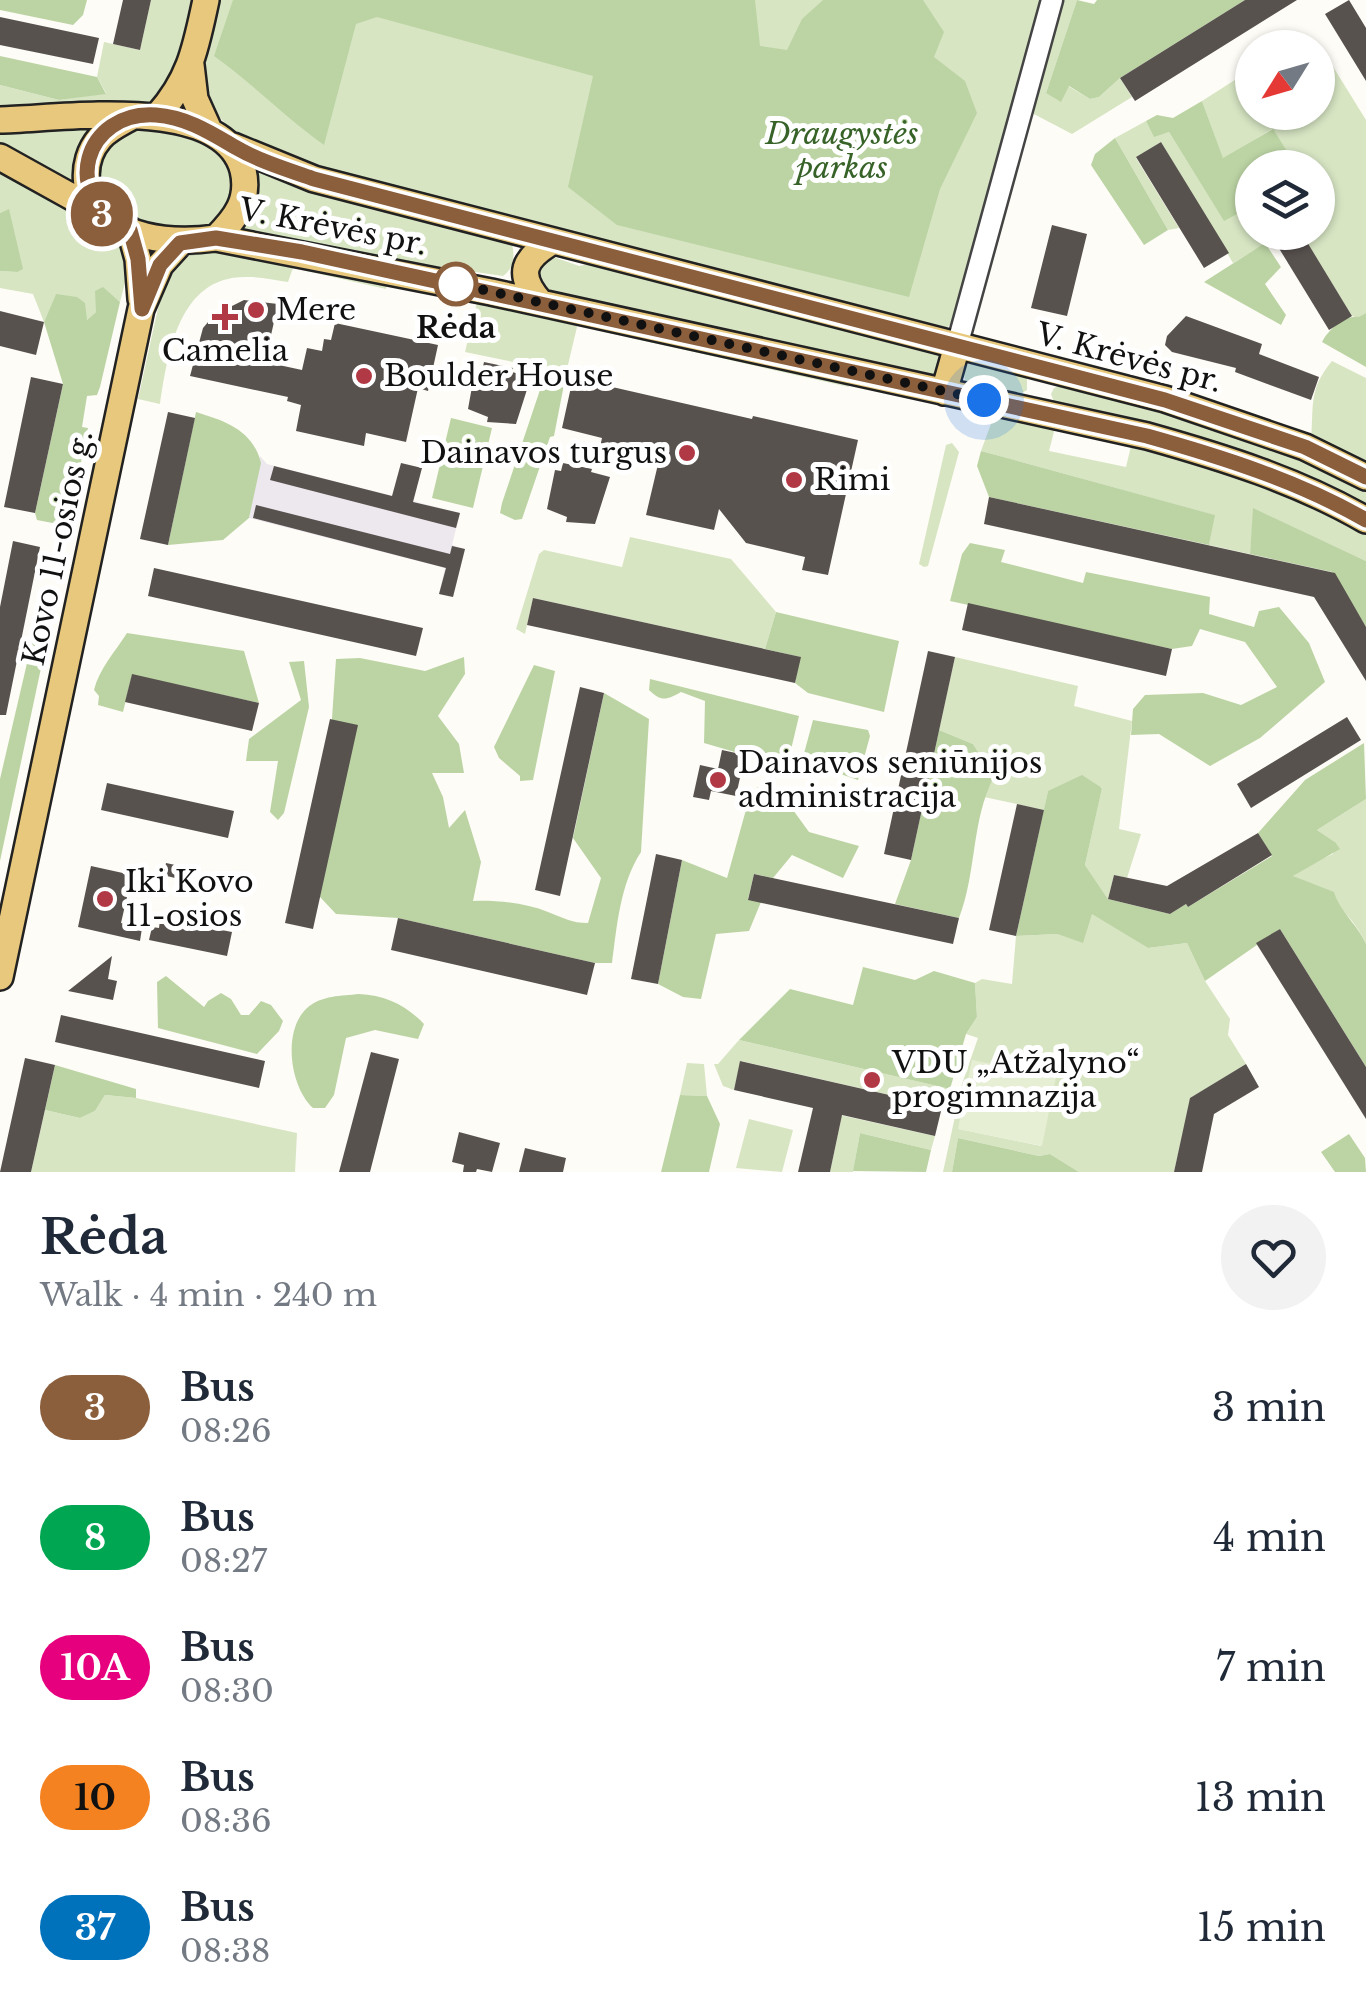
<!DOCTYPE html>
<meta charset="utf-8">
<style>
body{margin:0;font-family:"Libre Baskerville",serif;background:#f2f2f3;color:#1f2937;height:100vh;display:flex;flex-direction:column;font-size:38px;white-space:nowrap}
*{box-sizing:border-box;margin:0}
p{font-size:32px;color:#747a83}
.icon{flex:none;width:55px;height:55px;fill:none;stroke:currentColor;stroke-width:2;stroke-linecap:round;stroke-linejoin:round}
.map{position:relative;height:1172px;overflow:hidden}
.drawer{display:flex;flex-direction:column;background:#fff;flex:1}
.drawer>*{flex:none}
.badge{padding:0 20px;border-radius:32px;font-size:35px;line-height:65px}
.needle{width:65px;rotate:233deg}
.fabs{position:absolute;left:1235px;top:30px;display:grid;gap:20px}
.fabs a{display:grid;place-items:center;width:100px;height:100px;border-radius:50%;background:#fff;box-shadow:0 2px 8px #0004;font-size:50px}
.you{position:absolute;width:50px;height:50px;margin:-25px;border:8px solid #fff;border-radius:50%;background:#1a73e8;box-shadow:0 0 0 15px #1a73e833}
.map>.badge{position:absolute;translate:-50% -50%;box-shadow:0 0 0 5px #fff}
.round{display:grid;place-items:center;flex:none;width:105px;height:105px;border-radius:52px;background:#f2f2f3}
.headline{display:flex;align-items:center;justify-content:space-between;height:170px;padding:0 40px}
h1{font-size:48px;font-weight:700;line-height:75px}
ul{padding:0;list-style:none}
li{display:flex;align-items:center;gap:30px;height:130px;padding:0 40px}
li div{flex:1}
li b{display:block;font-size:38px}
li em{font-style:normal}
li .badge{min-width:110px;font-weight:700;text-align:center}
.map>svg:first-child{display:block}
.industrial{fill:#ede7ee}
.green{fill:#d7e5c3;fill-rule:evenodd}
.forest{fill:#bcd4a4}
.pitch{fill:#e6eed3}
.building{fill:#58524f}
.lines{fill:none;stroke-linecap:round;stroke-linejoin:round}
.minor-casing{stroke:#444;stroke-width:25}
.major-casing{stroke:#222;stroke-width:30}
.minor{stroke:#fff;stroke-width:20}
.major{stroke:#e8c87c;stroke-width:25}
.line-casing{stroke:#fff;stroke-width:22}
.line{stroke:#8b5e3c;stroke-width:15}
.walk{stroke:#111;stroke-width:10;stroke-dasharray:0 18}
.stop-dot{fill:#fff;stroke:#8b5e3c;stroke-width:5}
.poi-dot{fill:#b13945;stroke:#fff;stroke-width:4}
.labels{text-anchor:middle;stroke-width:10;stroke-linejoin:round;paint-order:stroke}
.park-label{font-size:30px;font-style:italic;fill:#376228;stroke:#fff}
.street-label{font-size:30px;fill:#111;stroke:#fff}
.poi-label{font-size:30px;fill:#111;stroke:#fff;text-anchor:start}
.stop-label{font-size:30px;font-weight:bold;fill:#111;stroke:#fff}
</style>
<div class="map">
<svg width="1366" height="1172" viewBox="0 0 1366 1172">
<rect width="100%" height="100%" fill="#fefcf6"/>
<!-- industrial -->
<path class="industrial" d="M 260,456 L 267,464 L 460,513 L 452,545 L 465,549 L 453,597 L 439,594 L 445,568 L 249,518 Z"/>
<!-- green -->
<path class="green" d="M 151,0 L 197,0 L 181,63 L 156,105 L 0,111 L 0,85 L 59,100 L 106,93 L 97,77 L 104,42 L 140,50 Z
M 218,0 L 1045,0 L 957,319 L 944,330 L 335,176 C 282,156 192,134 203,60 C 206,40 213,20 218,0 Z
M 1059,0 L 1077,0 L 1046,93 L 1068,86 L 1090,99 L 1099,97 L 1120,78 L 1132,97 L 1072,134 L 1030,112 Z
M 1332,65 L 1366,120 L 1366,313 L 1359,318 L 1352,316 L 1301,233 L 1318,232 L 1318,168 L 1297,167 L 1272,129 L 1223,159 L 1202,101 L 1252,69 L 1252,112 L 1318,112 L 1318,92 L 1330,83 L 1322,71 Z
M 1146,121 L 1154,136 L 1169,132 L 1224,220 L 1252,206 L 1252,232 L 1269,233 L 1273,239 L 1233,263 L 1161,142 L 1136,158 L 1179,228 L 1168,230 L 1115,138 Z
M 0,128 L 90,128 C 76,149 71,169 79,194 L 0,147 Z
M 159,129 C 206,143 225,139 236,191 C 229,205 222,220 206,226 C 184,235 135,223 116,209 C 89,189 98,144 128,132 C 138,129 149,130 159,129 Z
M 0,165 L 118,235 L 132,256 L 120,302 L 103,288 L 96,312 L 86,321 L 56,295 L 44,322 L 33,294 L 0,288 L 0,271 L 17,272 L 8,210 L 0,213 Z
M 257,166 L 511,240 C 515,253 515,268 503,276 L 469,271 L 455,274 L 239,233 L 258,202 Z
M 228,251 L 387,284 L 386,289 L 293,268 L 288,282 C 275,280 262,277 249,277 C 179,274 168,352 160,404 L 138,399 L 166,272 C 184,251 202,252 228,251 Z
M 548,255 L 579,266 L 594,263 L 936,351 L 942,358 L 938,373 L 933,378 L 540,295 L 533,261 Z
M 478,298 L 575,321 L 577,327 L 567,369 L 547,369 L 465,352 Z
M 600,326 L 847,382 L 849,387 L 596,330 Z
M 976,360 L 1027,376 L 1027,390 L 1015,397 L 970,388 C 963,380 963,375 967,365 Z
M 1332,361 L 1366,378 L 1366,468 L 1311,441 C 1314,406 1308,390 1332,361 Z
M 1064,384 L 1218,424 L 1274,444 L 1366,487 L 1366,511 L 1055,405 L 1051,394 L 1054,388 Z
M 1002,413 L 1056,424 L 1049,451 L 1126,467 L 1132,442 L 1200,460 L 1366,531 L 1366,561 L 1254,509 L 1250,554 L 1209,545 L 1214,515 L 981,451 L 992,421 Z
M 952,443 L 959,452 L 928,566 L 924,567 L 919,564 L 946,445 Z
M 630,537 L 731,559 L 776,612 L 765,649 L 533,598 L 525,634 L 516,629 L 539,554 L 544,550 L 622,567 Z
M 955,657 L 1078,686 L 1074,706 L 1132,721 L 1119,829 L 1141,834 L 1127,878 L 1114,875 L 1108,899 L 1085,865 L 1102,787 L 1048,791 L 1044,810 L 984,797 L 994,777 L 973,744 L 939,730 Z
M 1366,799 L 1366,944 C 1351,910 1323,894 1293,876 L 1310,864 L 1333,854 L 1335,842 L 1317,830 Z
M 1092,913 L 1148,948 L 1187,943 L 1205,981 L 1230,1019 L 1228,1035 L 1246,1064 L 1191,1098 L 1174,1172 L 1079,1172 L 1050,1154 L 1039,1156 L 958,1138 L 952,1172 L 943,1172 L 962,1084 L 978,1038 L 966,1034 L 977,1017 L 975,983 L 982,979 L 1012,984 L 1016,936 L 1057,934 L 1082,942 ZM 973,1060 L 1041,1146 L 959,1129 Z
M 739,1040 L 950,1089 L 942,1107 L 741,1061 L 734,1090 L 723,1086 L 714,1064 L 718,1064 Z
M 687,1063 L 704,1064 L 707,1096 L 680,1095 Z
M 105,1095 L 136,1098 L 297,1133 L 295,1172 L 31,1172 L 45,1110 L 80,1118 L 95,1111 Z
M 835,1114 L 935,1136 L 931,1150 L 860,1133 L 853,1172 L 830,1172 L 840,1124 Z
M 749,1119 L 793,1130 L 782,1172 L 736,1168 Z"/>
<!-- forest -->
<path class="forest" d="M 0,0 L 87,0 L 83,15 L 73,25 L 0,10 Z
M 233,0 L 755,0 L 760,46 L 787,50 L 802,19 L 823,0 L 923,0 L 944,32 L 934,57 L 965,81 L 977,113 L 940,189 L 909,297 L 617,225 L 568,187 L 593,76 L 377,17 L 356,24 L 324,145 C 285,117 253,84 214,56 Z
M 1077,0 L 1094,4 L 1097,0 L 1245,0 L 1120,78 L 1099,97 L 1090,99 L 1069,86 L 1061,102 L 1046,93 Z
M 0,56 L 97,77 L 106,94 L 59,100 L 0,85 Z
M 1202,101 L 1223,158 L 1273,129 L 1297,167 L 1252,168 L 1252,206 L 1224,221 L 1169,132 L 1154,137 L 1146,121 L 1157,115 L 1173,118 Z
M 1115,138 L 1168,230 L 1144,245 L 1091,165 L 1095,154 Z
M 9,209 L 23,269 L 17,272 L 0,271 L 0,213 Z
M 1265,243 L 1281,267 L 1265,284 L 1286,315 L 1281,325 L 1204,282 Z
M 103,287 L 120,302 L 100,387 L 97,395 L 87,396 L 82,427 L 88,428 L 68,526 L 37,520 L 35,513 L 63,384 L 44,322 L 56,294 L 77,297 L 85,303 L 87,320 L 96,312 L 95,291 Z
M 1366,313 L 1366,367 L 1322,342 C 1329,329 1344,315 1359,317 Z
M 547,369 L 567,369 L 554,436 L 550,437 L 522,519 L 515,520 L 500,513 L 502,503 Z
M 196,412 C 225,421 253,430 261,463 L 249,518 L 223,540 L 168,545 Z
M 451,418 L 492,428 L 473,508 L 432,498 Z
M 981,451 L 1215,515 L 1209,545 L 989,497 L 977,466 Z
M 1253,508 L 1366,561 L 1366,627 L 1332,572 L 1250,554 Z
M 970,543 L 1005,550 L 1001,562 L 1083,583 L 1086,572 L 1210,597 L 1209,614 L 1254,627 L 1259,611 L 1279,607 L 1309,643 L 1325,682 L 1260,738 L 1210,766 L 1159,734 L 1131,735 L 1133,709 L 1145,695 L 1203,693 L 1241,705 L 1277,687 L 1245,642 L 1200,629 L 1192,646 L 1172,649 L 950,601 L 962,554 Z
M 776,612 L 899,641 L 884,712 L 808,693 L 795,683 L 800,657 L 765,649 Z
M 38,616 L 51,621 L 0,861 L 0,779 Z
M 127,633 L 244,651 L 259,703 L 132,675 L 123,712 L 98,705 L 99,696 L 94,690 C 99,669 115,652 127,633 Z
M 464,657 L 465,674 L 438,716 L 459,744 L 464,773 L 432,773 L 443,797 L 449,828 L 465,810 L 481,862 L 473,901 C 497,900 526,903 548,912 C 564,918 571,923 588,923 L 601,878 L 573,838 L 604,693 L 649,719 L 641,852 C 620,884 617,926 612,963 L 595,963 L 398,918 L 336,914 L 320,897 L 336,659 L 360,658 L 425,671 Z
M 304,661 L 309,707 L 284,813 L 278,820 L 270,812 L 278,761 L 246,761 L 249,739 L 301,700 L 289,662 Z
M 534,665 L 555,671 L 533,780 L 520,781 L 520,776 L 499,758 L 494,747 Z
M 650,679 L 799,716 L 789,758 L 747,749 L 745,755 L 704,743 L 705,701 L 681,692 C 667,700 661,702 649,690 Z
M 813,720 L 868,730 L 870,736 L 858,780 L 802,761 Z
M 939,730 L 973,744 L 994,777 C 971,820 977,872 959,918 L 895,904 L 911,860 Z
M 1364,743 L 1366,799 L 1317,830 L 1335,842 L 1340,849 L 1293,876 L 1334,892 C 1340,912 1358,925 1366,944 L 1366,1067 L 1280,929 L 1205,981 L 1187,943 L 1148,948 L 1092,914 L 1083,943 L 1057,934 L 1016,936 L 1048,791 L 1082,775 L 1102,788 L 1085,865 L 1108,899 L 1170,914 L 1186,904 L 1188,907 L 1272,856 L 1258,833 L 1305,780 Z
M 757,787 L 780,792 L 809,832 L 859,846 L 843,878 L 792,855 L 773,878 L 754,874 L 748,899 L 761,902 L 749,931 L 716,934 L 701,999 L 683,997 L 658,984 L 682,860 L 727,878 L 749,799 L 755,800 Z
M 863,967 L 915,980 L 934,971 L 975,983 L 977,1017 L 966,1034 L 950,1089 L 739,1040 L 790,989 L 853,1005 Z
M 166,976 L 204,1007 L 208,1001 L 221,993 L 231,999 L 241,1015 L 249,1015 L 261,1001 L 271,1005 L 283,1021 L 279,1031 L 257,1054 L 158,1028 L 157,982 Z
M 359,994 C 385,995 406,1005 424,1024 L 418,1039 L 375,1030 L 346,1038 L 334,1095 L 325,1108 L 313,1108 C 290,1087 282,1031 307,1008 C 322,995 341,996 359,994 Z
M 55,1065 L 136,1089 L 136,1098 L 105,1095 L 95,1111 L 80,1118 L 45,1110 Z
M 680,1095 L 707,1096 L 720,1124 L 709,1172 L 661,1172 Z
M 860,1133 L 931,1150 L 926,1172 L 853,1171 Z
M 1349,1134 L 1365,1158 L 1366,1172 L 1335,1172 L 1321,1152 Z
M 958,1138 L 1039,1156 L 1050,1154 L 1079,1172 L 952,1172 Z"/>
<!-- pitch -->
<path class="pitch" d="M 972,1060 L 1056,1077 L 1042,1146 L 958,1129 Z"/>
<!-- building -->
<path class="building" d="M 123,0 L 151,0 L 140,50 L 113,44 Z
M 1245,0 L 1297,0 L 1135,101 L 1120,78 Z
M 1349,0 L 1366,28 L 1366,81 L 1325,14 Z
M 0,17 L 99,38 L 93,64 L 0,45 Z
M 1161,142 L 1229,253 L 1204,268 L 1136,157 Z
M 1052,225 L 1087,234 L 1067,316 L 1031,308 Z
M 1269,232 L 1301,232 L 1352,316 L 1329,330 Z
M 244,300 L 278,304 L 265,362 L 302,370 L 307,348 L 322,351 L 324,339 L 331,340 L 335,323 L 438,345 L 428,391 L 418,388 L 406,442 L 366,433 L 364,446 L 296,431 L 301,405 L 287,401 L 288,397 L 190,376 L 203,328 L 214,315 Z
M 0,311 L 44,322 L 36,355 L 0,346 Z
M 1186,316 L 1262,344 L 1259,354 L 1319,377 L 1311,400 L 1235,372 L 1236,368 L 1172,352 L 1165,345 L 1167,336 Z
M 484,362 L 513,368 L 512,372 L 531,377 L 516,424 L 487,422 L 488,417 L 468,409 L 475,370 L 482,371 Z
M 31,377 L 63,384 L 35,513 L 4,507 Z
M 573,378 L 752,419 L 753,416 L 858,440 L 828,575 L 802,570 L 805,557 L 746,543 L 719,509 L 714,530 L 646,515 L 659,460 L 600,447 L 602,438 L 562,428 Z
M 168,412 L 195,418 L 168,545 L 140,539 Z
M 401,463 L 422,468 L 413,502 L 460,513 L 456,528 L 270,480 L 274,466 L 392,496 Z
M 563,463 L 592,469 L 591,472 L 610,477 L 595,524 L 566,522 L 567,517 L 547,509 L 555,470 L 561,471 Z
M 989,497 L 1335,573 L 1366,627 L 1366,681 L 1314,597 L 984,524 Z
M 256,505 L 450,554 L 452,546 L 465,549 L 453,597 L 439,594 L 446,568 L 253,518 Z
M 13,541 L 40,547 L 6,715 L 0,715 L 0,607 Z
M 154,568 L 423,628 L 416,656 L 148,596 Z
M 533,598 L 801,657 L 795,683 L 527,625 Z
M 968,603 L 1172,649 L 1166,676 L 962,630 Z
M 928,651 L 955,657 L 911,860 L 884,854 Z
M 132,674 L 259,703 L 252,731 L 125,702 Z
M 580,687 L 604,693 L 560,896 L 535,890 Z
M 1347,717 L 1361,740 L 1251,808 L 1237,784 Z
M 330,719 L 358,725 L 313,929 L 285,923 Z
M 722,750 L 745,755 L 736,796 L 711,791 L 709,800 L 693,797 L 700,765 L 718,769 Z
M 107,783 L 234,811 L 228,838 L 101,810 Z
M 1017,804 L 1044,810 L 1016,936 L 989,930 Z
M 1258,833 L 1272,855 L 1188,907 L 1186,904 L 1170,914 L 1108,899 L 1114,875 L 1167,886 Z
M 656,854 L 682,860 L 658,984 L 631,979 Z
M 166,863 L 194,869 L 191,882 L 163,875 Z
M 91,866 L 132,875 L 121,923 L 142,928 L 140,941 L 78,927 Z
M 754,874 L 959,918 L 953,944 L 748,900 Z
M 174,910 L 196,915 L 195,925 L 232,932 L 227,956 L 149,940 L 152,927 L 159,928 L 160,920 L 171,923 Z
M 398,918 L 595,963 L 587,995 L 391,950 Z
M 1280,929 L 1366,1067 L 1366,1119 L 1256,943 Z
M 112,956 L 108,979 L 117,981 L 113,1000 L 68,991 Z
M 61,1015 L 265,1061 L 259,1088 L 55,1042 Z
M 371,1052 L 399,1059 L 370,1172 L 339,1172 Z
M 25,1058 L 55,1065 L 31,1172 L 0,1172 Z
M 740,1061 L 942,1107 L 935,1136 L 842,1115 L 830,1172 L 798,1172 L 813,1108 L 734,1090 Z
M 1246,1064 L 1259,1087 L 1214,1114 L 1202,1172 L 1174,1172 L 1190,1098 Z
M 459,1132 L 500,1143 L 492,1172 L 477,1169 L 476,1172 L 463,1172 L 464,1165 L 452,1162 Z
M 525,1148 L 566,1158 L 563,1172 L 519,1172 Z"/>
<g class="lines">
<defs>
<path id="minor" d="M 957,346 L 1052,0"/>
<path id="major" d="M 191,65 L 195,99 L 209,130
M 158,115 C 191,78 196,46 206,0
M 0,120 C 62,119 223,93 243,170 C 250,200 236,218 216,238 C 180,243 142,241 110,221 C 82,203 79,162 100,138 C 109,128 121,123 133,116
M 233,146 L 314,179 L 1165,399 L 1305,447 L 1366,477
M 0,157 L 99,212
M 130,230 L 138,259 L 141,299
M 216,238 L 491,292 L 1147,436 C 1222,457 1299,481 1366,520
M 540,302 C 516,274 523,259 553,241
M 944,392 L 957,346
M 0,977 L 141,309 L 160,265 L 180,243"/>
</defs>
<!-- minor casing -->
<use href="#minor" class="minor-casing"/>
<!-- major casing -->
<use href="#major" class="major-casing"/>
<!-- minor -->
<use href="#minor" class="minor"/>
<!-- major -->
<use href="#major" class="major"/>
</g>
<g class="lines">
<defs>
<path id="line" d="M 1366,477 L 1305,447 L 1165,400 L 314,179 C 288,170 259,161 235,147 C 211,133 186,117 156,115 C 85,110 57,197 130,230 L 138,259 L 142,309 L 160,265 L 180,243 L 216,238 L 302,252 L 1147,436 C 1222,457 1298,481 1366,520"/>
</defs>
<!-- line casing -->
<use href="#line" class="line-casing"/>
<!-- line -->
<use href="#line" class="line"/>
<!-- walk -->
<path class="walk" d="M 456,284 L 452,283 L 984,400"/>
</g>
<!-- markers -->
<circle class="stop-dot" cx="456" cy="284" r="20"/>
<g class="poi-dot">
<circle cx="256" cy="310" r="10"/>
<path d="M220 302h10v10h10v10h-10v10h-10v-10h-10v-10h10z"/>
<circle cx="364" cy="376" r="10"/>
<circle cx="687" cy="453" r="10"/>
<circle cx="794" cy="480" r="10"/>
<circle cx="718" cy="780" r="10"/>
<circle cx="105" cy="899" r="10"/>
<circle cx="872" cy="1080" r="10"/>
</g>
<g class="labels">
<!-- park labels -->
<g class="park-label">
<text x="842" y="144">Draugystės<tspan x="842" dy="34">parkas</tspan></text>
</g>
<!-- street labels -->
<g class="street-label">
<text transform="translate(333 227) rotate(11)" y="10">V. Krėvės pr.</text>
<text transform="translate(1129 358) rotate(15)" y="10">V. Krėvės pr.</text>
<text transform="translate(58 548) rotate(-78)" y="10">Kovo 11-osios g.</text>
</g>
<!-- poi labels -->
<g class="poi-label">
<text x="276" y="320">Mere</text>
<text x="225" y="361" text-anchor="middle">Camelia</text>
<text x="384" y="386">Boulder House</text>
<text x="667" y="463" text-anchor="end">Dainavos turgus</text>
<text x="814" y="490">Rimi</text>
<text x="738" y="773">Dainavos seniūnijos<tspan x="738" dy="34">administracija</tspan></text>
<text x="125" y="892">Iki Kovo<tspan x="125" dy="34">11-osios</tspan></text>
<text x="892" y="1073">VDU „Atžalyno“<tspan x="892" dy="34">progimnazija</tspan></text>
</g>
<!-- stop labels -->
<g class="stop-label">
<text x="456" y="338">Rėda</text>
</g>
</g>
</svg>
<div class="fabs">
<a><svg class="needle" viewBox="-14 -14 28 28"><path d="M0-13l5 13h-10z" fill="#e53935"/><path d="M0 13l5-13h-10z" fill="#747a83"/></svg></a>
<a><svg class="icon" aria-label="layers" viewBox="0 0 24 24"><path d="M12 4l9 5-9 5-9-5zM3 14l9 5 9-5"/></svg></a>
</div>
<div class="you" style="left:984px;top:400px"></div>
<b class="badge" style="left:102px;top:214px;background:#8b5e3c;color:#fff">3</b>
</div>
<section class="drawer">
<div class="headline"><div><h1>Rėda</h1><p>Walk · 4 min · 240 m</p></div><a class="round"><svg class="icon" aria-label="heart" viewBox="0 0 24 24"><path d="M12 20l-8-8c-3-5 5-10 8-4 3-6 11-1 8 4z"/></svg></a></div>
<ul>
<li><span class="badge" style="background:#8b5e3c;color:#fff">3</span><div><b>Bus</b><p>08:26</p></div><em>3 min</em></li>
<li><span class="badge" style="background:#00a651;color:#fff">8</span><div><b>Bus</b><p>08:27</p></div><em>4 min</em></li>
<li><span class="badge" style="background:#e6007e;color:#fff">10A</span><div><b>Bus</b><p>08:30</p></div><em>7 min</em></li>
<li><span class="badge" style="background:#f58220;color:#111">10</span><div><b>Bus</b><p>08:36</p></div><em>13 min</em></li>
<li><span class="badge" style="background:#0072bc;color:#fff">37</span><div><b>Bus</b><p>08:38</p></div><em>15 min</em></li>
</ul>
</section>
